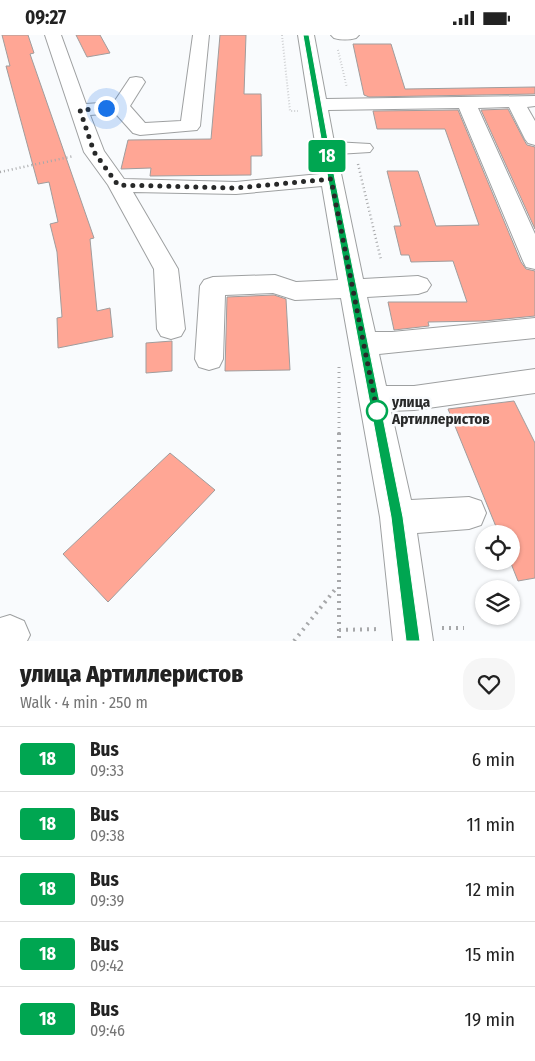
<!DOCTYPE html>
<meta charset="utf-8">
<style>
body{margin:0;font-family:"Fira Sans Condensed",sans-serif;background:#f6f6f6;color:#222;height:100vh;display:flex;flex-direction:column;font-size:19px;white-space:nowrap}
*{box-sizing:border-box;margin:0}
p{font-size:16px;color:#767676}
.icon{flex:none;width:28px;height:28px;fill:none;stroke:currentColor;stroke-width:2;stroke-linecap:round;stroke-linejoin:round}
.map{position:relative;height:606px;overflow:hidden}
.sheet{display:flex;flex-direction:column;background:#fff;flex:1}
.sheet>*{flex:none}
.badge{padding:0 10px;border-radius:4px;font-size:18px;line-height:32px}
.buttons{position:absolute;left:475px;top:490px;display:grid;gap:10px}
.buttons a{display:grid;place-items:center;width:45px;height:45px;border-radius:50%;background:#fff;box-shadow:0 1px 4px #0004;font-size:25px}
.you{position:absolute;width:25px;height:25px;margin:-12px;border:4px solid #fff;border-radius:50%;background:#1a73e8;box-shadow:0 0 0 8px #1a73e833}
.map>.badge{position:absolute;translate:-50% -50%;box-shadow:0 0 0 2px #fff}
.round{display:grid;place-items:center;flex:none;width:52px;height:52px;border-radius:20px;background:#f6f6f6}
.head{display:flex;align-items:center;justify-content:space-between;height:85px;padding:0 20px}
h1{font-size:24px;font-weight:800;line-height:38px}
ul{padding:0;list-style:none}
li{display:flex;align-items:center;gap:15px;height:65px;padding:0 20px;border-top:1px solid #e0e0e0}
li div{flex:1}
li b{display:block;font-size:19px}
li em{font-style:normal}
li .badge{min-width:55px;font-weight:700;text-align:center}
.status{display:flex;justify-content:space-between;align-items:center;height:35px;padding:0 25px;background:#fff;direction:ltr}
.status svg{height:14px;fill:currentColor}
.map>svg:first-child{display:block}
.building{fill:#ffa695;stroke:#a09d9d}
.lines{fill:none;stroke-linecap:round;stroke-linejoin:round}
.minor-casing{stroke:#9ea0a1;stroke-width:2}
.path-far3{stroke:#a7a8aa;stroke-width:2;stroke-dasharray:0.5 2.5;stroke-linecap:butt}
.path-far2{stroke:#a7a8aa;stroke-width:2.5;stroke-dasharray:1 3;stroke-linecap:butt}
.path-far1{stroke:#a7a8aa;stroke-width:3;stroke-dasharray:1 4;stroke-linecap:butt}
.path{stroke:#a7a8aa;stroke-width:4;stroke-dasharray:2 5;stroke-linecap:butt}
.minor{fill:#fff;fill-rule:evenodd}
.line{fill:#00a651;stroke:#fff}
.walk{stroke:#282929;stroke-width:5;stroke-dasharray:0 9}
.stop-dot{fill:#fff;stroke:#00a651;stroke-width:2.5}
.labels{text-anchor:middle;stroke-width:5;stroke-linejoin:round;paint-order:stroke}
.stop-label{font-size:15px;font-weight:bold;fill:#282929;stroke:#f9fbfd;text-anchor:start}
</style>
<div class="status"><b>09:27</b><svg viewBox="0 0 49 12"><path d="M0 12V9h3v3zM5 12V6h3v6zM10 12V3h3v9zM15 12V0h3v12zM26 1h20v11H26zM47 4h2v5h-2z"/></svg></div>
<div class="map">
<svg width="535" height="606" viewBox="0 0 535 606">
<rect width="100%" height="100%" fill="#f9fbfd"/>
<!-- building -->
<path class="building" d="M 2,0 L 28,0 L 34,18 L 30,19 L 94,203 L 90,204 L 97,276 L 110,273 L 113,302 L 58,313 L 57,283 L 62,282 L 57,217 L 50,189 L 58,187 L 49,147 L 38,149 L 6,31 L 10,31 Z
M 76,0 L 100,0 L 110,18 L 87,22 Z
M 220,0 L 246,0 L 244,59 L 261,59 L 262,121 L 251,121 L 251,140 L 150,141 L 151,133 L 121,134 L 128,105 L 211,104 Z
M 353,9 L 391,9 L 405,54 L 535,52 L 535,59 L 369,62 L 364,60 Z
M 508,74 L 524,105 L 527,110 L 535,112 L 535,194 L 481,75 Z
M 458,75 L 521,227 L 526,234 L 535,236 L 535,281 L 484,286 L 428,287 L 429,291 L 394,295 L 388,267 L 467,267 L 453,226 L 411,227 L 409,220 L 401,220 L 394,191 L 401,191 L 387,136 L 418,136 L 436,191 L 479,190 L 445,94 L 377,94 L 373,76 Z
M 274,260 L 286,264 L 290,335 L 225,336 L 227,262 Z
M 172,306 L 172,336 L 146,338 L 146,308 Z
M 514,366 L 535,408 L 535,543 L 518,546 L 510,526 L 511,499 L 499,499 L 448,374 Z
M 170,418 L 215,455 L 108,567 L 63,519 Z"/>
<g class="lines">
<defs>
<path id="minor" d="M 45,0 L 61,0 L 86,69 L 114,67 L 130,43 L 136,42 L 142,43 L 145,47 L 130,71 L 145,88 L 181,86 L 193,0 L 209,0 L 200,91 L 197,95 L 140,100 L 133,98 L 115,78 L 90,80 L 104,116 L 124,144 L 236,147 L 320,139 L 298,0 L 314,0 L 326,64 L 535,61 L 535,71 L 527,72 L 535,86 L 535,110 L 528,108 L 525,104 L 509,72 L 478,73 L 535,199 L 535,234 L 526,232 L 523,226 L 459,73 L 328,75 L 334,107 L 370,109 L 373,113 L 370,117 L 337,119 L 363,244 L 418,241 L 427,244 L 431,250 L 427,256 L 418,259 L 367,262 L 375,297 L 392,297 L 535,283 L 535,303 L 379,319 L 386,351 L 414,351 L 535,334 L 535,358 L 414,375 L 391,376 L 411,465 L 469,462 L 481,466 L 486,478 L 481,490 L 469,494 L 417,498 L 433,606 L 393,606 L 380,482 L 341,263 L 295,265 L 273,258 L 225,260 L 223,324 L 219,332 L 209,335 L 199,332 L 195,324 L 200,251 L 204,245 L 213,242 L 275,240 L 296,247 L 338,245 L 322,151 L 236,159 L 133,157 L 178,234 L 185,294 L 181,301 L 171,304 L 161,301 L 157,294 L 154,234 L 108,150 L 84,117 Z
M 331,0 L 359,0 L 356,3 C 349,5 341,5 334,3 Z
M 10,580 L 24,586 L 30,600 L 27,606 L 0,606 L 0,583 Z"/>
</defs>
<!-- minor casing -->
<use href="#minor" class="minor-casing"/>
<!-- path-far3 -->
<path class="path-far3" d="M 282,0 L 290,76 L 298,76
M 338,15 L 347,53"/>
<!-- path-far2 -->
<path class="path-far2" d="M 358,129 L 381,225
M 0,137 L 74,121"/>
<!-- path-far1 -->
<path class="path-far1" d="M 339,332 L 339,399"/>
<!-- path -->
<path class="path" d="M 339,398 L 339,606
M 442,593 L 464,593
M 339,595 L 381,594
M 294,606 L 337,552"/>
<!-- minor -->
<use href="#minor" class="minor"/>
</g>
<!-- line -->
<path class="line" d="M 303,0 L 309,0 L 335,144 L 403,482 L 420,606 L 406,606 L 391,482 L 328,144 Z"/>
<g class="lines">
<!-- walk -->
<path class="walk" d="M 106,73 L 80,75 L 94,117 L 118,150 L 236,153 L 331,144 L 378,381 L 377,376"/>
</g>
<!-- markers -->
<circle class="stop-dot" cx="377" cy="376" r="10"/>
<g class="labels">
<!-- stop labels -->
<g class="stop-label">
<text x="392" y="372">улица<tspan x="392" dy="17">Артиллеристов</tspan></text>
</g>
</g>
</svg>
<div class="buttons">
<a><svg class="icon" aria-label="locate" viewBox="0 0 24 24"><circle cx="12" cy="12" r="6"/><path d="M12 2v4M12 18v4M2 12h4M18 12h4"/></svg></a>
<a><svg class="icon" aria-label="layers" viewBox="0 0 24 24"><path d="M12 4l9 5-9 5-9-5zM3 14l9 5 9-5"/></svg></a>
</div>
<div class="you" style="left:106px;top:73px"></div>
<b class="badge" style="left:327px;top:121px;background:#00a651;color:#fff">18</b>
</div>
<section class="sheet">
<div class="head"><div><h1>улица Артиллеристов</h1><p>Walk · 4 min · 250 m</p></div><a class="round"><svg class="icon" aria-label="heart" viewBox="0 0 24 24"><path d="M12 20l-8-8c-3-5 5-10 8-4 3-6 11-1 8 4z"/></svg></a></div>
<ul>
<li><span class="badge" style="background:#00a651;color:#fff">18</span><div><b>Bus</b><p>09:33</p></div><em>6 min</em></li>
<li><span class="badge" style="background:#00a651;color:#fff">18</span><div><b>Bus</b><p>09:38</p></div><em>11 min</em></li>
<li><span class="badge" style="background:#00a651;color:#fff">18</span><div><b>Bus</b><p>09:39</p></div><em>12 min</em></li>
<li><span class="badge" style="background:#00a651;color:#fff">18</span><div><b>Bus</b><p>09:42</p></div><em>15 min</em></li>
<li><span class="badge" style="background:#00a651;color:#fff">18</span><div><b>Bus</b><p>09:46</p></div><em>19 min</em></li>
</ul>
</section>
